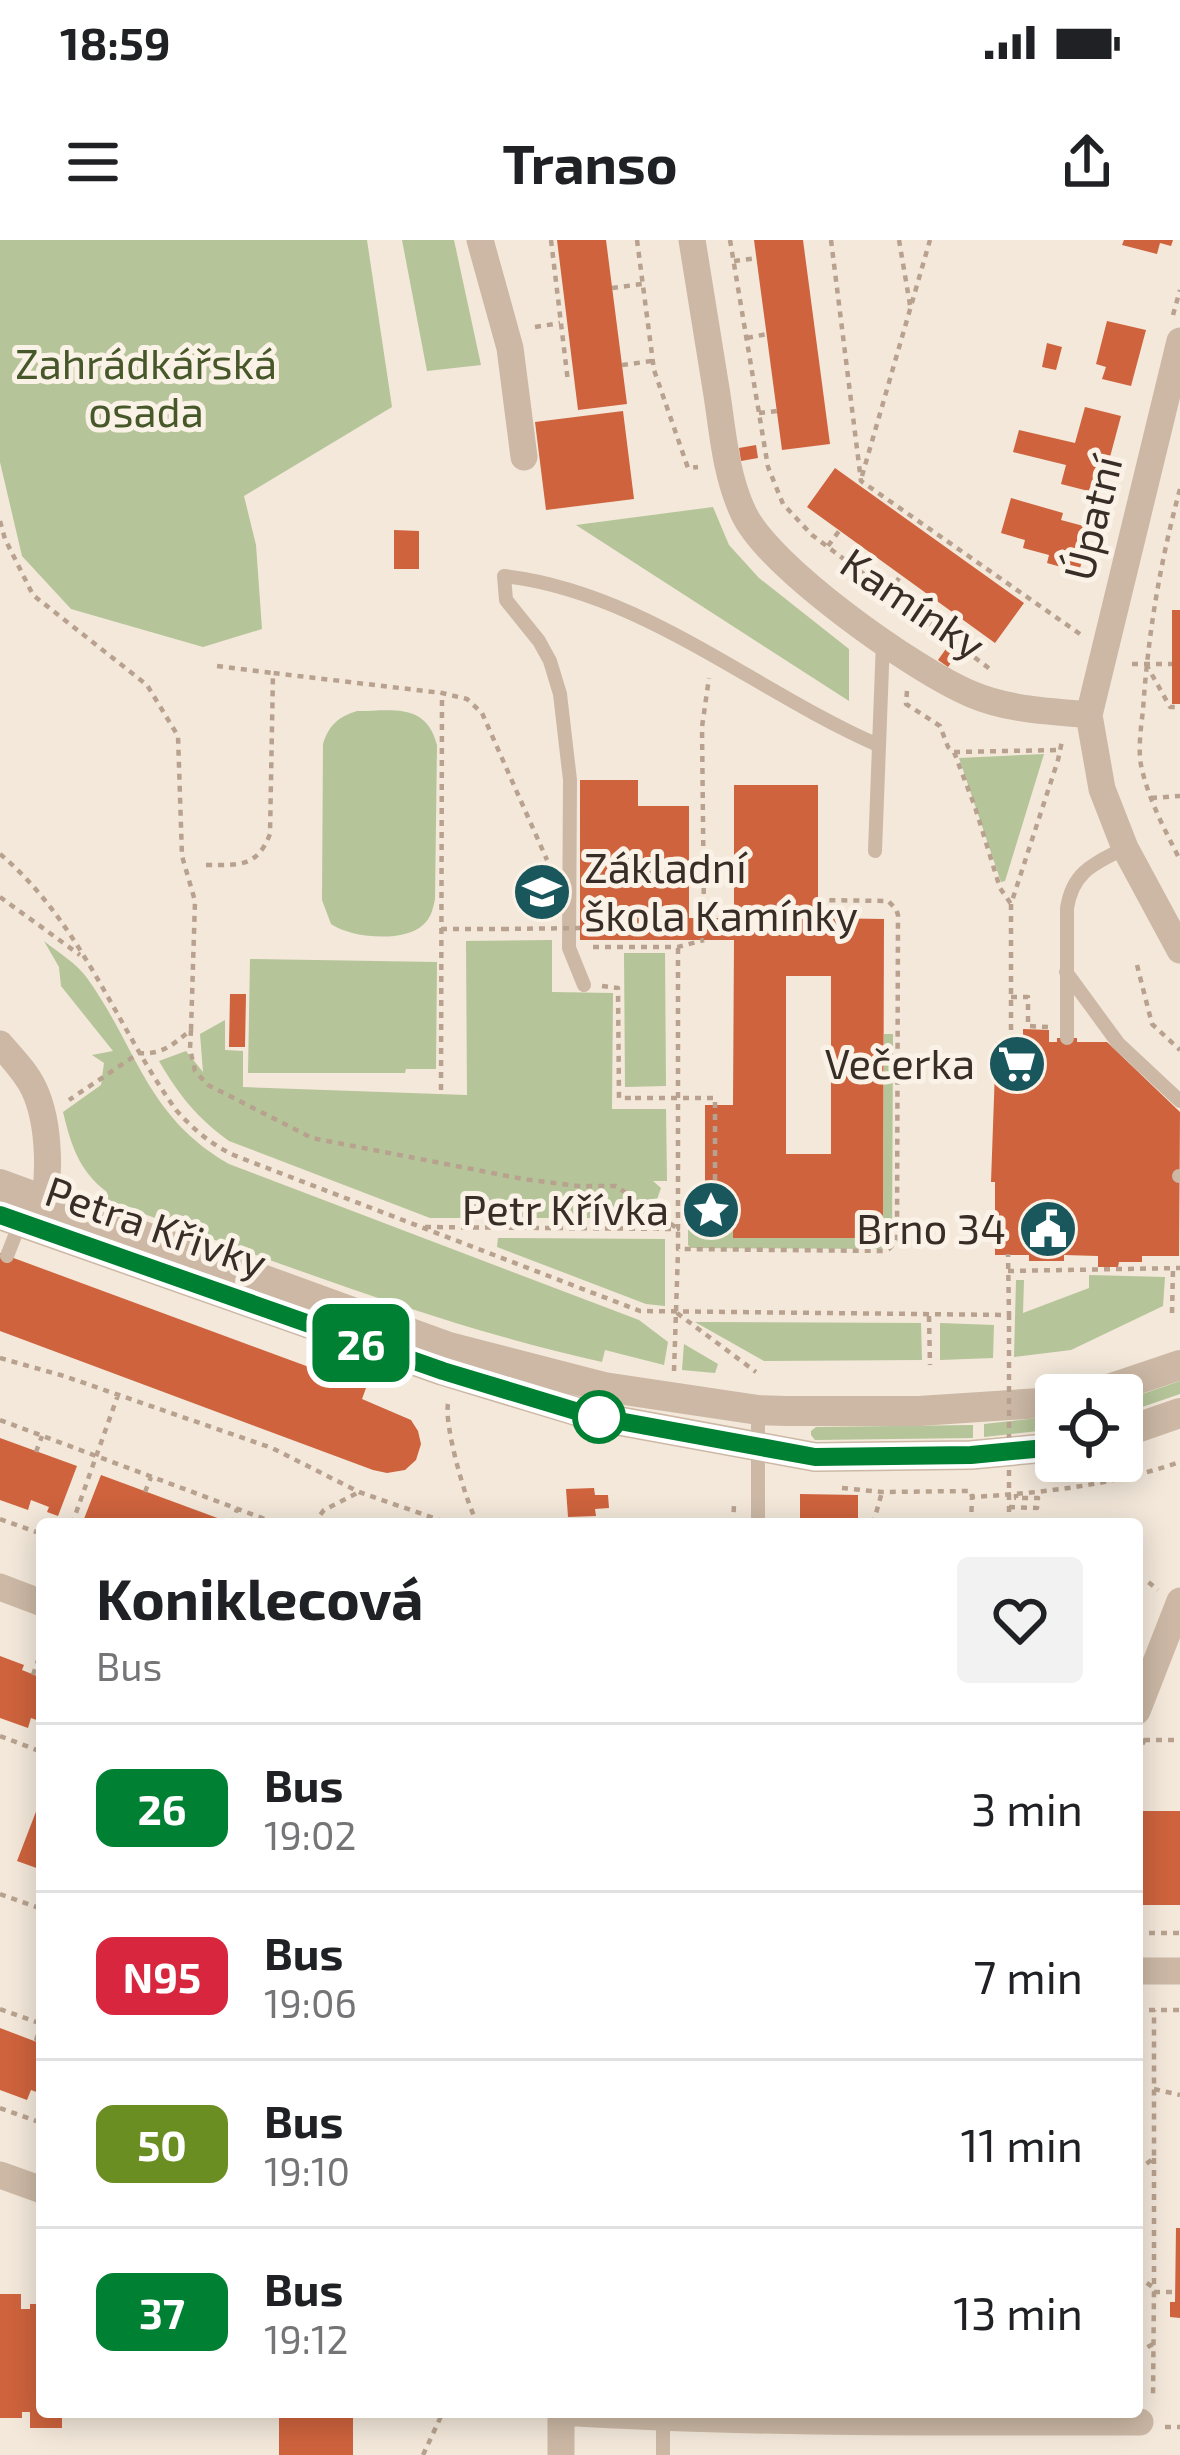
<!DOCTYPE html>
<meta charset="utf-8">
<style>
body{margin:0;font-family:"Exo 2",sans-serif;background:#f2f2f2;color:#202124;height:100vh;display:flex;flex-direction:column;font-size:45px;white-space:nowrap}
*{box-sizing:border-box;margin:0}
p{font-size:39px;color:#757577}
.icon{flex:none;width:66px;height:66px;fill:none;stroke:currentColor;stroke-width:2;stroke-linecap:round;stroke-linejoin:round}
.map{position:relative;flex:1;overflow:hidden}
.sheet{position:absolute;left:36px;top:1278px;width:1107px;height:900px;display:flex;flex-direction:column;background:#fff;border-radius:12px;box-shadow:0 6px 30px #0003}
.sheet>*{flex:none}
.badge{padding:0 24px;border-radius:18px;font-size:42px;line-height:78px}
.tools{position:absolute;left:1035px;top:1134px;display:grid;gap:24px}
.tools a{display:grid;place-items:center;width:108px;height:108px;border-radius:12px;background:#fff;box-shadow:0 6px 30px #0003;font-size:60px}
.map>.badge{position:absolute;translate:-50% -50%;box-shadow:0 0 0 6px #fff}
.round{display:grid;place-items:center;flex:none;width:126px;height:126px;border-radius:12px;background:#f2f2f2}
.overview{display:flex;align-items:center;justify-content:space-between;height:204px;padding:0 60px}
h1{font-size:57px;font-weight:700;line-height:90px}
ul{padding:0;list-style:none}
li{display:flex;align-items:center;gap:36px;height:168px;padding:0 60px;border-top:3px solid #e0e0e0}
li div{flex:1}
li b{display:block;font-size:45px}
li em{font-style:normal}
li .badge{min-width:132px;font-weight:700;text-align:center}
.status{display:flex;justify-content:space-between;align-items:center;height:84px;padding:0 60px;background:#fff;direction:ltr}
.status svg{height:33px;fill:currentColor}
header{display:flex;justify-content:space-between;align-items:center;height:156px;padding:0 60px;background:#fff;font-size:54px;font-weight:700}
.map>svg:first-child{display:block}
.green{fill:#b5c499}
.building{fill:#ce633d;fill-rule:evenodd}
.lines{fill:none;stroke-linecap:round;stroke-linejoin:round}
.path{stroke:#b8a28f;stroke-width:4.5;stroke-dasharray:6 6;stroke-linecap:butt}
.service{stroke:#ccb8a5;stroke-width:14}
.minor{stroke:#ccb8a5;stroke-width:27}
.tertiary{stroke:#ccb8a5;stroke-width:30}
.path-bridge{stroke:#b8a28f;stroke-width:4.5;stroke-dasharray:6 6;stroke-linecap:butt}
.line-casing{stroke:#fff;stroke-width:27}
.line{stroke:#008033;stroke-width:18}
.stop-dot{fill:#fff;stroke:#008033;stroke-width:6}
.labels{text-anchor:middle;stroke-width:10;stroke-linejoin:round;paint-order:stroke}
.park-label{font-size:42px;fill:#465829;stroke:#fbf2e7}
.street-label{font-size:42px;fill:#382d27;stroke:#fbf2e7}
.poi-label{font-size:42px;fill:#382d27;stroke:#fbf2e7;text-anchor:end}
</style>
<div class="status"><b>18:59</b><svg viewBox="0 0 49 12"><path d="M0 12V9h3v3zM5 12V6h3v6zM10 12V3h3v9zM15 12V0h3v12zM26 1h20v11H26zM47 4h2v5h-2z"/></svg></div>
<header><svg class="icon" aria-label="menu" viewBox="0 0 24 24"><path d="M4 6h16M4 12h16M4 18h16"/></svg>Transo<svg class="icon" aria-label="share" viewBox="0 0 24 24"><path d="M12 15V3M7 8l5-5 5 5M5 13v7h14v-7"/></svg></header>
<div class="map">
<svg width="1180" height="2215" viewBox="0 0 1180 2215">
<rect width="100%" height="100%" fill="#f3e8da"/>
<!-- green -->
<path class="green" d="M 0,0 L 367,0 L 392,167 L 244,256 L 256,305 L 262,389 L 203,407 L 71,369 L 22,316 L 0,222 Z
M 402,0 L 454,0 L 481,125 L 427,131 Z
M 713,267 L 729,305 L 759,338 L 849,409 L 849,461 L 576,285 Z
M 357,471 C 392,471 426,462 437,505 L 435,659 C 433,669 431,678 423,685 C 404,703 351,698 331,684 L 322,660 L 323,504 C 329,485 338,477 357,471 Z
M 1044,514 L 1005,641 L 1001,642 L 959,518 Z
M 552,700 L 552,752 L 613,753 L 612,869 L 666,869 L 667,941 L 653,941 L 661,948 L 655,965 L 641,978 L 430,978 L 229,901 C 198,879 178,854 159,821 L 186,811 L 203,832 L 200,794 L 225,780 L 225,810 L 243,811 L 243,847 L 467,855 L 466,701 Z
M 44,701 C 59,713 76,723 87,738 C 138,809 146,876 229,924 L 639,1080 L 668,1102 L 664,1125 L 605,1110 L 602,1122 C 432,1084 269,1019 106,960 L 107,952 C 79,931 71,905 63,872 L 101,845 L 104,823 L 92,815 L 113,811 L 61,746 L 59,727 Z
M 624,713 L 665,713 L 666,846 L 625,847 Z
M 250,719 L 437,722 L 436,829 L 406,829 L 405,833 L 248,833 Z
M 884,794 L 893,794 L 892,1004 L 881,1009 L 691,1008 L 688,1005 L 688,970 L 733,970 L 734,998 L 883,998 Z
M 498,998 L 665,999 L 665,1066 L 646,1064 L 497,1007 Z
M 1089,1035 L 1165,1037 L 1163,1066 L 1071,1110 L 1014,1117 L 1016,1040 L 1024,1040 L 1023,1073 L 1089,1048 Z
M 695,1082 L 921,1083 L 922,1120 L 764,1121 Z
M 940,1083 L 994,1085 L 993,1118 L 940,1120 Z
M 684,1104 L 718,1124 L 715,1133 L 682,1130 Z
M 1180,1141 L 1180,1154 L 1122,1174 L 1122,1161 Z
M 1056,1176 L 1056,1189 L 984,1197 L 984,1184 Z
M 973,1185 L 973,1198 L 815,1200 L 811,1195 L 811,1191 L 816,1187 Z"/>
<!-- building -->
<path class="building" d="M 557,0 L 606,0 L 627,164 L 578,170 Z
M 754,0 L 803,0 L 830,204 L 782,210 Z
M 1124,0 L 1173,0 L 1171,6 L 1160,3 L 1157,14 L 1122,5 Z
M 1107,81 L 1146,90 L 1131,146 L 1102,139 L 1106,127 L 1096,124 Z
M 1047,103 L 1062,107 L 1056,130 L 1042,127 Z
M 1085,167 L 1121,176 L 1100,254 L 1061,244 L 1066,225 L 1013,212 L 1019,190 L 1075,203 Z
M 623,171 L 634,259 L 546,270 L 535,182 Z
M 756,205 L 758,218 L 741,221 L 739,208 Z
M 835,228 L 1024,363 L 995,403 L 807,267 Z
M 1011,258 L 1063,273 L 1061,280 L 1091,288 L 1079,332 L 1047,323 L 1049,315 L 1023,308 L 1025,300 L 1001,293 Z
M 394,290 L 419,291 L 419,329 L 394,329 Z
M 1172,370 L 1180,370 L 1180,464 L 1172,464 Z
M 948,406 L 958,413 L 948,427 L 938,420 Z
M 580,540 L 638,540 L 638,566 L 689,566 L 689,678 L 734,678 L 734,545 L 818,545 L 818,678 L 884,679 L 883,998 L 733,998 L 733,970 L 705,970 L 705,865 L 733,865 L 734,700 L 580,700 ZM 786,736 L 831,736 L 831,914 L 786,914 Z
M 230,754 L 246,754 L 245,807 L 229,807 Z
M 1023,789 L 1049,790 L 1049,802 L 1057,802 L 1057,798 L 1077,798 L 1077,802 L 1107,802 L 1180,872 L 1179,1016 L 1142,1016 L 1142,1022 L 1119,1022 L 1118,1027 L 1098,1027 L 1098,1016 L 1064,1015 L 1064,1021 L 1029,1021 L 1029,1015 L 995,1015 L 995,942 L 991,942 L 996,802 L 1023,802 Z
M 0,1013 L 366,1148 L 362,1159 L 411,1180 L 418,1191 L 421,1204 L 416,1220 L 405,1230 L 387,1233 L 373,1230 L 0,1091 Z
M 0,1198 L 77,1226 L 58,1276 L 47,1272 L 49,1267 L 31,1260 L 28,1270 L 0,1260 Z
M 101,1235 L 231,1283 L 231,1284 L 82,1284 Z
M 594,1248 L 595,1255 L 608,1255 L 609,1268 L 595,1269 L 596,1276 L 568,1277 L 566,1249 Z
M 800,1254 L 858,1255 L 858,1284 L 800,1284 Z
M 0,1416 L 24,1425 L 22,1430 L 42,1438 L 42,1482 L 31,1478 L 28,1488 L 0,1478 Z
M 42,1556 L 42,1630 L 17,1621 Z
M 1138,1571 L 1180,1571 L 1180,1665 L 1138,1665 Z
M 0,1788 L 42,1804 L 42,1854 L 31,1850 L 27,1860 L 0,1850 Z
M 1176,1988 L 1180,1988 L 1180,2078 L 1170,2077 L 1170,2062 L 1175,2062 Z
M 0,2054 L 21,2054 L 21,2069 L 30,2069 L 30,2064 L 42,2064 L 42,2172 L 62,2172 L 62,2188 L 30,2188 L 30,2172 L 22,2172 L 22,2178 L 0,2178 Z
M 279,2172 L 312,2172 L 312,2176 L 320,2176 L 320,2172 L 353,2172 L 353,2215 L 279,2215 Z"/>
<g class="lines">
<!-- path -->
<path class="path" d="M 551,0 L 568,142
M 637,0 L 654,130 L 688,228 L 698,227
M 730,0 L 768,227 L 783,264 L 812,295 L 990,429
M 831,0 L 861,241 L 1080,394
M 899,0 L 910,65
M 734,21 L 757,18
M 612,48 L 642,44
M 1173,75 L 1180,50
M 535,87 L 560,83
M 747,98 L 767,94
M 622,125 L 652,121
M 759,173 L 777,171
M 862,236 L 930,0
M 1180,249 C 1160,322 1148,395 1143,470 C 1141,487 1138,508 1141,525 C 1148,559 1165,590 1180,620
M 0,281 L 5,299 L 33,355 L 147,445 L 178,496 L 182,616 L 195,661 L 191,790 C 173,804 163,815 139,813 L 69,860
M 828,306 L 839,291
M 889,353 L 901,335
M 948,397 L 961,378
M 1132,424 L 1172,424
M 1146,424 L 1170,467 L 1180,467
M 217,426 L 273,433
M 907,451 L 906,464 L 940,486 L 948,507 L 954,512 L 975,567 L 1000,648 L 1011,664
M 954,512 L 1060,510
M 1151,558 L 1180,556
M 0,614 C 81,682 116,786 176,870 C 195,891 215,908 241,918 L 640,1071 L 1009,1075 L 1008,1014
M 206,625 C 238,625 257,628 270,594 L 273,433 L 442,453 L 467,459 L 482,473 L 547,620
M 0,657 L 80,715
M 704,678 L 702,487 L 709,438
M 441,689 L 503,689
M 593,707 L 678,707 L 704,700
M 1137,725 L 1152,784 L 1180,810
M 602,746 L 618,748 L 619,858 L 635,858
M 1011,757 L 1028,757 L 1028,786 L 1048,787
M 191,790 L 190,809 L 195,831 L 208,845 L 312,898 L 523,939 L 578,946 L 616,946 L 678,989 L 678,1009 L 884,1011 L 889,1009 L 897,1000 L 898,675 L 896,669 L 888,661 L 820,660
M 1011,802 L 1011,664 L 1058,520 L 1062,501
M 441,850 L 442,453
M 425,987 L 678,989 L 678,707
M 1008,1031 L 1180,1028
M 677,1073 L 756,1132
M 1172,1073 L 1173,1029
M 929,1076 L 930,1125
M 0,1118 L 64,1136 L 272,1208 L 359,1252 L 451,1284
M 674,1131 L 678,1011
M 448,1164 C 444,1185 466,1264 478,1284
M 0,1180 L 278,1284
M 36,1212 L 42,1196
M 842,1248 L 882,1252 L 971,1251 L 972,1257
M 145,1252 L 151,1237
M 1009,1267 L 1037,1268 L 1038,1258 L 1016,1258 L 1016,1254
M 0,1279 L 42,1294
M 72,1284 L 118,1155
M 232,1284 L 237,1269
M 313,1284 L 324,1270 L 359,1252
M 733,1284 L 734,1265
M 873,1284 L 882,1252
M 971,1284 L 972,1257 C 1044,1253 1112,1245 1180,1222
M 1137,1341 L 1147,1341 L 1158,1350
M 33,1435 L 42,1409
M 0,1496 L 42,1512
M 1144,1500 L 1180,1500
M 1137,1515 L 1145,1499
M 1137,1627 L 1138,1627
M 0,1654 L 42,1669
M 1137,1693 L 1180,1693
M 0,1769 L 42,1784
M 1137,1770 L 1180,1770
M 36,1801 L 41,1784
M 1154,1849 L 1180,1855
M 0,1868 L 42,1883
M 1154,1918 L 1154,2048
M 1137,1931 L 1154,1918 L 1154,1770
M 1137,2036 L 1154,2048 L 1153,2159
M 1154,2052 L 1175,2052
M 1137,2113 L 1153,2104
M 1165,2187 L 1180,2187
M 423,2215 L 443,2172"/>
<!-- service -->
<path class="service" d="M 875,611 L 883,401
M 1066,732 L 1118,803 L 1180,861
M 584,745 L 569,708 L 570,540 L 560,454 L 550,421 L 539,401 L 506,360 L 504,336 C 643,352 754,451 878,505
M 1067,798 L 1067,668 C 1073,631 1094,624 1125,608
M 1179,936 L 1180,936
M 7,1016 L 20,983
M 758,1284 L 758,1170
M 663,2215 L 663,2178"/>
<!-- minor -->
<path class="minor" d="M 480,0 L 510,108 L 524,217
M 692,0 C 700,52 709,103 717,155 C 723,195 726,235 743,272 C 768,327 914,430 971,454 C 1008,470 1049,471 1089,475
M 1180,101 L 1089,475 L 1102,549 L 1125,608 L 1180,710
M 0,804 C 12,818 26,832 34,849 C 50,883 52,945 39,979
M 0,1347 L 42,1363
M 1137,1471 L 1180,1361
M 1137,1731 L 1180,1731
M 0,1935 L 42,1950
M 561,2172 L 561,2215
M 562,2172 C 754,2184 947,2182 1140,2182"/>
<!-- tertiary -->
<path class="tertiary" d="M 0,944 L 449,1107 L 604,1147 L 758,1170 L 786,1171 L 919,1171 L 1056,1162
M 0,975 L 443,1131 L 592,1176 L 815,1217 L 971,1215 L 1056,1207
M 1091,1155 L 1180,1125
M 1122,1193 L 1180,1173"/>
<!-- path-bridge -->
<path class="path-bridge" d="M 503,689 L 580,688
M 635,858 L 715,858 L 715,959
M 1009,1284 L 1009,1075"/>
</g>
<g class="lines">
<defs>
<path id="line" d="M 0,975 L 443,1131 L 592,1176 L 815,1217 L 971,1215 L 1056,1207"/>
</defs>
<!-- line casing -->
<use href="#line" class="line-casing"/>
<!-- line -->
<use href="#line" class="line"/>
</g>
<!-- icons -->
<defs>
<symbol id="school-disc" viewBox="-11 -11 22 22"><circle r="9.5" fill="#1a575c" stroke="#fbf2e7"/><path d="M0-5L7-2L0 1L-7-2ZM-4 1L0 2.5L4 1V4Q0 6-4 4Z" fill="#fff"/></symbol>
<symbol id="supermarket-disc" viewBox="-11 -11 22 22"><circle r="9.5" fill="#1a575c" stroke="#fbf2e7"/><path d="M-6-5.5h2.5l.6 2H6L4.5 2H-2.5L-4.4-4H-6ZM-1.5 3.2a1.3 1.3 0 1 0 .1 0ZM3 3.2a1.3 1.3 0 1 0 .1 0Z" fill="#fff"/></symbol>
<symbol id="sight-disc" viewBox="-11 -11 22 22"><circle r="9.5" fill="#1a575c" stroke="#fbf2e7"/><path d="M0-6L1.8-2.2L6-1.7L2.9 1.2L3.7 5.4L0 3.3L-3.7 5.4L-2.9 1.2L-6-1.7L-1.8-2.2Z" fill="#fff"/></symbol>
<symbol id="civic-disc" viewBox="-11 -11 22 22"><circle r="9.5" fill="#1a575c" stroke="#fbf2e7"/><path d="M-.6-6.5H3V-4.5H.6V-3L4-1V1h2V6H-6V1h2V-1L-.6-3ZM-1.2 2.5V6h2.4V2.5Z" fill="#fff"/></symbol>
</defs>
<g fill-rule="evenodd">
<use href="#school-disc" x="509" y="619" width="66" height="66"/>
<use href="#supermarket-disc" x="984" y="791" width="66" height="66"/>
<use href="#sight-disc" x="678" y="937" width="66" height="66"/>
<use href="#civic-disc" x="1015" y="956" width="66" height="66"/>
</g>
<!-- markers -->
<circle class="stop-dot" cx="599" cy="1177" r="24"/>
<g class="labels">
<!-- park labels -->
<g class="park-label">
<text x="146" y="139">Zahrádkářská<tspan x="146" dy="48">osada</tspan></text>
</g>
<!-- street labels -->
<g class="street-label">
<text transform="translate(1093 278) rotate(-76)" y="15">Úpatní</text>
<text transform="translate(913 364) rotate(34)" y="15">Kamínky</text>
<text transform="translate(156 987) rotate(19)" y="15">Petra Křivky</text>
</g>
<!-- poi labels -->
<g class="poi-label">
<text x="584" y="643" text-anchor="start">Základní<tspan x="584" dy="48">škola Kamínky</tspan></text>
<text x="975" y="839">Večerka</text>
<text x="669" y="985">Petr Křívka</text>
<text x="1006" y="1004">Brno 34</text>
</g>
</g>
</svg>
<div class="tools">
<a><svg class="icon" aria-label="locate" viewBox="0 0 24 24"><circle cx="12" cy="12" r="6"/><path d="M12 2v4M12 18v4M2 12h4M18 12h4"/></svg></a>
</div>
<b class="badge" style="left:361px;top:1103px;background:#008033;color:#fff">26</b>
<section class="sheet">
<div class="overview"><div><h1>Koniklecová</h1><p>Bus</p></div><a class="round"><svg class="icon" aria-label="heart" viewBox="0 0 24 24"><path d="M12 20l-8-8c-3-5 5-10 8-4 3-6 11-1 8 4z"/></svg></a></div>
<ul>
<li><span class="badge" style="background:#008033;color:#fff">26</span><div><b>Bus</b><p>19:02</p></div><em>3 min</em></li>
<li><span class="badge" style="background:#d7263d;color:#fff">N95</span><div><b>Bus</b><p>19:06</p></div><em>7 min</em></li>
<li><span class="badge" style="background:#6b8e23;color:#fff">50</span><div><b>Bus</b><p>19:10</p></div><em>11 min</em></li>
<li><span class="badge" style="background:#008033;color:#fff">37</span><div><b>Bus</b><p>19:12</p></div><em>13 min</em></li>
</ul>
</section>
</div>
